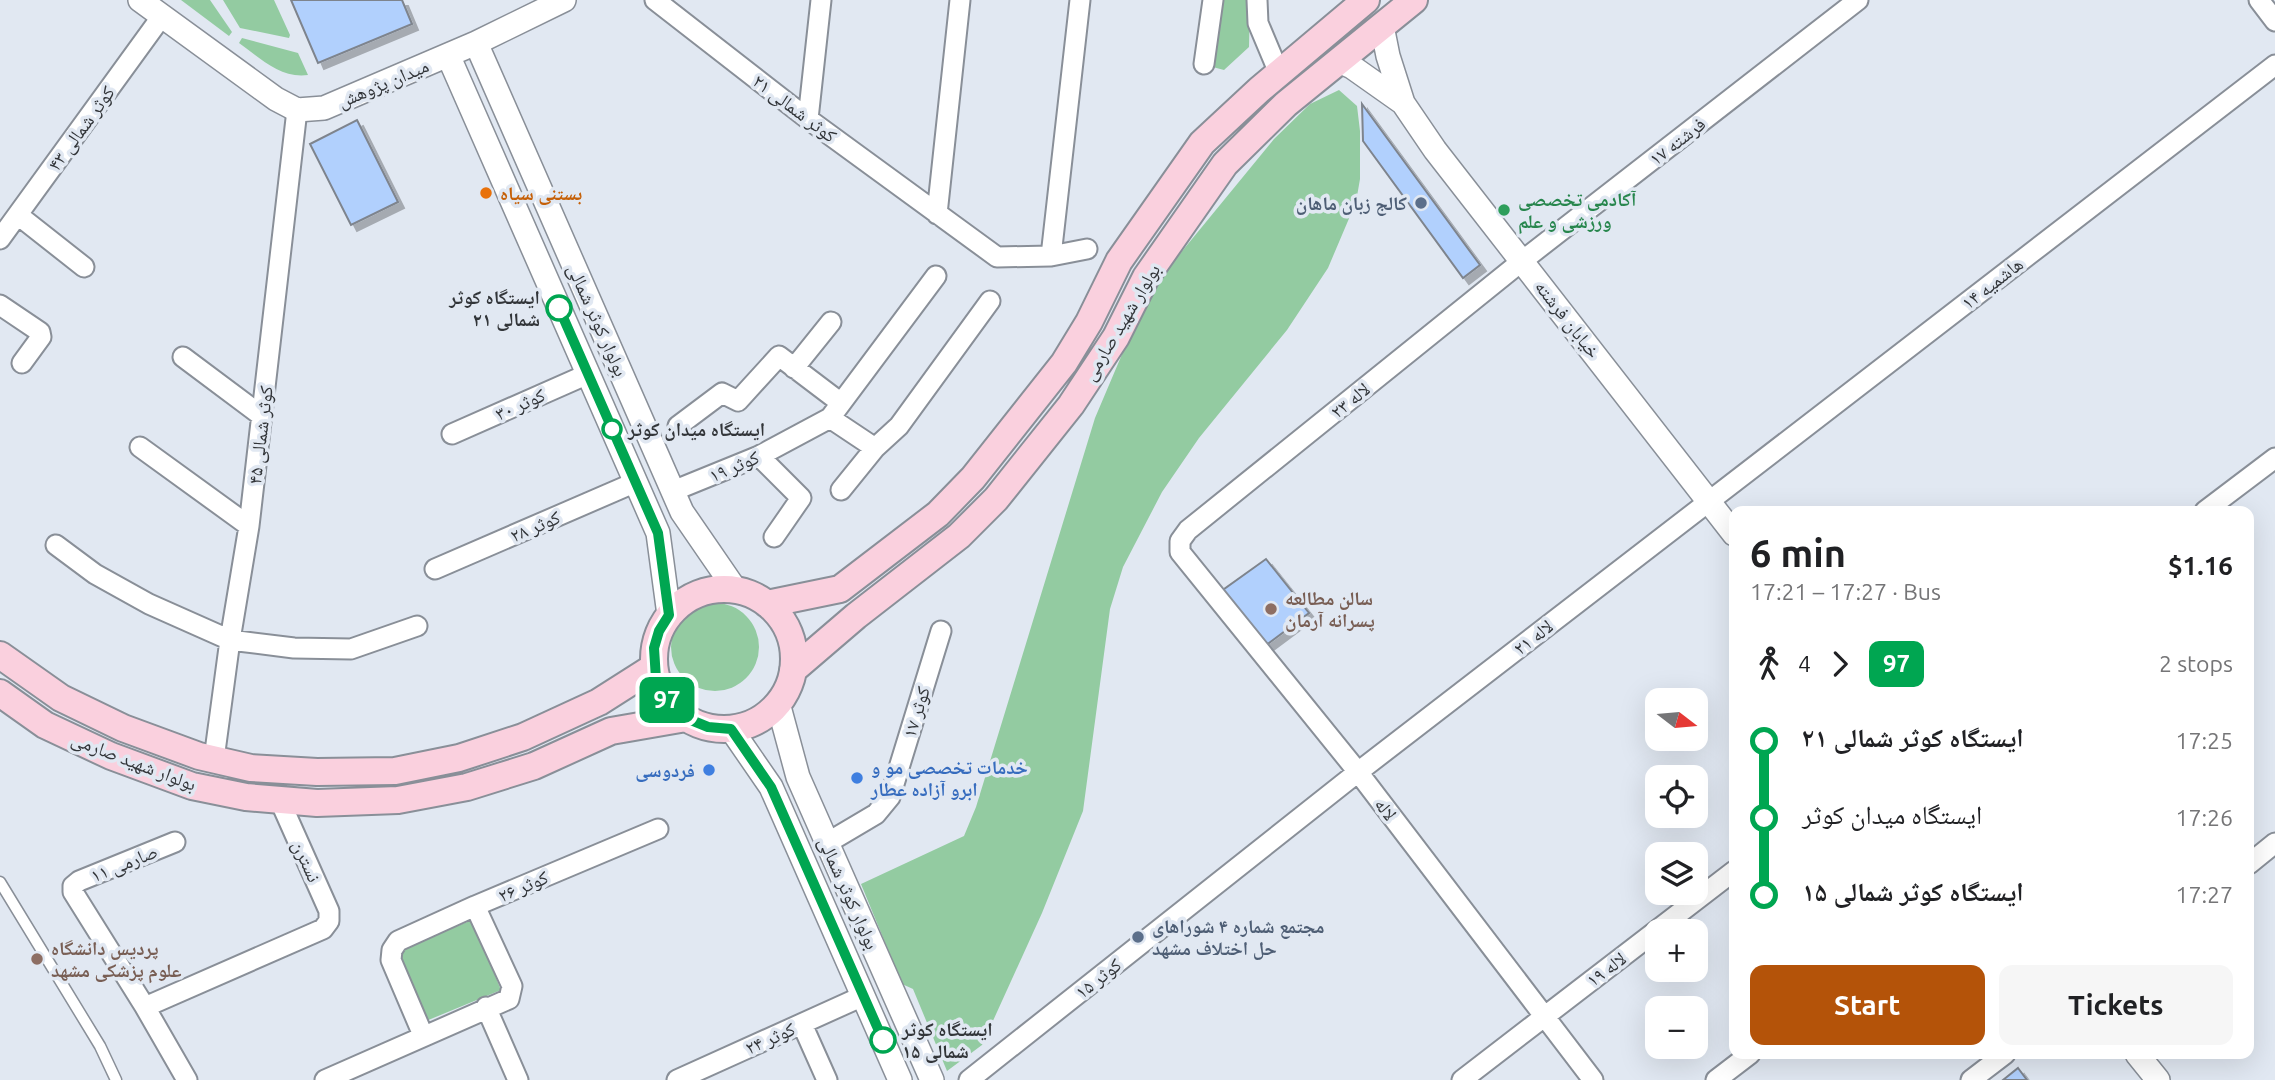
<!DOCTYPE html>
<meta charset="utf-8">
<style>
body{margin:0;font-family:Ubuntu,"Noto Naskh Arabic",sans-serif;background:#f6f6f6;color:#202124;height:100vh;display:flex;flex-direction:column;font-size:26px;white-space:nowrap}
*{box-sizing:border-box;margin:0}
p{font-size:23px;color:#757577}
.icon{flex:none;width:38px;height:38px;fill:none;stroke:currentColor;stroke-width:2;stroke-linecap:round;stroke-linejoin:round}
.map{position:relative;flex:1;overflow:hidden}
.drawer{position:absolute;left:1729px;top:506px;width:525px;height:553px;display:flex;flex-direction:column;background:#fff;border-radius:14px;box-shadow:0 7px 28px #0002}
.drawer>*{flex:none}
.badge{padding:0 14px;border-radius:10px;font-size:24px;line-height:46px}
.needle{width:46px;rotate:106deg}
.buttons{position:absolute;left:1645px;top:688px;display:grid;gap:14px}
.buttons a{display:grid;place-items:center;width:63px;height:63px;border-radius:14px;background:#fff;box-shadow:0 7px 28px #0002;font-size:35px}
.map>.badge{position:absolute;translate:-50% -50%;box-shadow:0 0 0 4px #fff}
.legs{display:flex;align-items:center;gap:10px;height:77px;padding:0 21px;font-size:23px}
.legs p{margin-inline-start:auto}
.summary{display:flex;align-items:center;justify-content:space-between;height:119px;padding:0 21px}
h1{font-size:38px;font-weight:600;line-height:52px}
.button{display:flex;gap:14px;margin-top:auto;padding:14px 21px}
.button a{flex:1;height:80px;border-radius:14px;background:#b45309;color:#fff;font-size:28px;font-weight:600;line-height:80px;text-align:center}
.button a+a{background:#f6f6f6;color:#202124}
ul{padding:0 21px;list-style:none}
li{display:flex;align-items:center;gap:24px;height:77px;font-size:26px}
li i{display:grid;place-items:center;width:10px;height:100%;margin:0 9px;background:currentColor}
li i::after{content:'';width:18px;height:18px;margin:-9px;border:5px solid;border-radius:50%;background:#fff}
li p{margin-inline-start:auto}
li:first-child i{background:linear-gradient(#0000 50%,currentColor 0)}
li:last-child i{background:linear-gradient(currentColor 50%,#0000 0)}
.map>svg:first-child{display:block}
.green{fill:#93cba1}
.building{fill:#b1d0fd;stroke:#7e848d;stroke-width:2;filter:url(#shadow)}
.lines{fill:none;stroke-linecap:round;stroke-linejoin:round}
.service-casing{stroke:#898f98;stroke-width:13}
.minor-casing{stroke:#898f98;stroke-width:23}
.tertiary-casing{stroke:#898f98;stroke-width:26}
.secondary-casing{stroke:#898f98;stroke-width:30}
.service{stroke:#fff;stroke-width:10}
.minor{stroke:#fff;stroke-width:19}
.tertiary{stroke:#fff;stroke-width:23}
.secondary{stroke:#fad0de;stroke-width:26}
.line-1-casing{stroke:#fff;stroke-width:16}
.line-1{stroke:#00a651;stroke-width:10}
.food-dot{fill:#e8710a;stroke:#e1e8f2;stroke-width:2.5}
.service-dot{fill:#5c6f8a;stroke:#e1e8f2;stroke-width:2.5}
.leisure-dot{fill:#2e9e5b;stroke:#e1e8f2;stroke-width:2.5}
.stop-1-dot{fill:#fff;stroke:#00a651;stroke-width:3.5}
.education-dot{fill:#8d6e63;stroke:#e1e8f2;stroke-width:2.5}
.shop-dot{fill:#3f7fe0;stroke:#e1e8f2;stroke-width:2.5}
.labels{text-anchor:middle;stroke-width:7;stroke-linejoin:round;paint-order:stroke}
.street-label{font-size:19px;fill:#323539;stroke:#e1e8f2}
.food-label{font-size:19px;font-weight:bold;fill:#c56008;stroke:#e1e8f2;text-anchor:start}
.leisure-label{font-size:19px;font-weight:bold;fill:#27864d;stroke:#e1e8f2;text-anchor:start}
.service-label{font-size:19px;font-weight:bold;fill:#4e5e75;stroke:#e1e8f2;text-anchor:end}
.stop-label{font-size:19px;font-weight:bold;fill:#323539;stroke:#e1e8f2;text-anchor:start}
.education-label{font-size:19px;font-weight:bold;fill:#785e54;stroke:#e1e8f2;text-anchor:start}
.shop-label{font-size:19px;font-weight:bold;fill:#366cbe;stroke:#e1e8f2;text-anchor:start}
</style>
<div class="map">
<svg width="2275" height="1080" viewBox="0 0 2275 1080">
<defs>
<filter id="shadow"><feDropShadow dx="6" dy="6" stdDeviation="0" flood-color="#0004"/></filter>
</defs>
<rect width="100%" height="100%" fill="#e1e8f2"/>
<!-- green -->
<path class="green" d="M 181,0 L 210,0 L 232,32 L 229,36 Z
M 223,0 L 274,0 L 290,35 L 289,38 L 240,28 Z
M 1218,0 L 1250,0 L 1249,47 L 1224,70 L 1209,66 Z
M 242,38 L 298,53 L 308,75 C 281,79 260,58 239,43 Z
M 1339,90 L 1357,106 L 1360,131 L 1360,179 L 1356,202 L 1328,268 L 1287,330 L 1199,438 L 1162,492 L 1123,567 L 1110,609 L 1083,811 L 1042,913 L 982,1045 L 947,1071 L 913,989 L 902,984 L 861,884 L 964,836 L 976,807 L 1095,418 L 1137,319 L 1165,272 L 1274,139 L 1310,104 Z
M671 647a44 44 0 1 1 88 0a44 44 0 1 1-88 0Z
M 472,920 L 501,990 L 426,1021 L 398,951 Z"/>
<!-- building -->
<path class="building" d="M 291,0 L 402,0 L 412,24 L 318,63 Z
M 1362,104 L 1480,265 L 1463,278 L 1363,141 Z
M 357,120 L 398,202 L 351,225 L 310,144 Z
M 1266,559 L 1309,613 L 1265,646 L 1220,592 Z
M 2018,1068 L 2027,1080 L 2003,1080 Z"/>
<g class="lines">
<defs>
<path id="service" d="M 0,882 L 100,1046 L 116,1080"/>
<path id="minor" d="M 655,0 L 808,119 L 997,257 L 1051,256 L 1087,249
M 1257,0 L 1258,23 L 1279,73
M 2259,0 L 2275,21
M 1204,64 L 1213,0
M 808,119 L 821,0
M 937,214 L 960,0
M 18,215 L 84,267
M 0,239 L 162,16
M 1051,256 L 1080,0
M 0,305 L 40,332 L 41,337 L 22,363
M 183,357 L 262,416
M 794,368 L 831,322
M 830,418 L 875,448
M 678,426 L 722,393 L 738,401 L 779,356 L 841,403
M 452,434 L 588,374
M 140,447 L 249,526
M 759,456 L 801,498 L 774,537
M 841,490 L 875,448 L 899,426 L 990,301
M 673,491 L 759,456 L 830,418 L 936,276
M 2205,511 L 2275,458
M 56,545 L 95,574 L 149,604 L 230,640 L 294,648 L 351,649 L 417,626
M 435,569 L 636,482
M 214,759 L 230,640 L 249,526 L 297,110
M 175,842 L 79,881 L 73,886 L 73,892 L 145,1007 L 187,1080
M 827,843 L 876,814 L 890,797 L 941,631
M 2249,864 L 2275,843
M 145,1007 L 323,929 L 329,921 L 329,911 L 280,801
M 486,1007 L 518,1080
M 802,1024 L 827,1080
M 423,1035 L 391,960 L 392,950 L 398,941 L 475,906 L 658,829
M 325,1080 L 509,999 L 512,986 L 475,906
M 677,1080 L 863,996
M 969,1080 L 1358,772 L 2275,65
M 1462,1080 L 1734,871
M 1593,1080 L 1358,772 L 1180,552 L 1180,541 L 1188,530 L 1522,261 L 1858,0
M 1716,1080 L 1750,1054
M 1971,1080 L 2005,1054"/>
<path id="tertiary" d="M 140,0 L 276,99 L 297,110 L 324,108 L 476,43 L 564,0
M 1382,26 L 1388,56 L 1403,103 L 1435,150 L 1734,534
M 476,43 L 682,512 L 735,589
M 448,55 L 658,533 L 669,615
M 1339,61 L 1352,67 L 1403,103
M 778,703 L 798,777 L 932,1080
M 731,729 L 771,787 L 900,1080
M 2137,1054 L 2158,1080"/>
<path id="secondary" d="M654 659a70 70 0 1 1 140 0a70 70 0 1 1-140 0Z
M 767,604 L 840,589 L 938,514 L 973,478 L 1064,363 L 1089,322 L 1119,261 L 1202,143 L 1259,90 L 1366,0
M 0,655 L 61,698 L 123,728 L 199,756 L 251,768 L 317,772 L 395,771 L 459,758 L 523,737 L 599,702 L 654,667
M 793,670 L 856,616 L 959,536 L 996,499 L 1071,405 L 1116,337 L 1146,277 L 1225,164 L 1286,104 L 1414,0
M 0,693 L 45,725 L 111,756 L 192,786 L 246,797 L 317,803 L 398,800 L 467,787 L 534,766 L 611,731 L 686,718"/>
</defs>
<!-- service casing -->
<use href="#service" class="service-casing"/>
<!-- minor casing -->
<use href="#minor" class="minor-casing"/>
<!-- tertiary casing -->
<use href="#tertiary" class="tertiary-casing"/>
<!-- secondary casing -->
<use href="#secondary" class="secondary-casing"/>
<!-- service -->
<use href="#service" class="service"/>
<!-- minor -->
<use href="#minor" class="minor"/>
<!-- tertiary -->
<use href="#tertiary" class="tertiary"/>
<!-- secondary -->
<use href="#secondary" class="secondary"/>
</g>
<g class="lines">
<defs>
<path id="line-1" d="M 559,308 L 658,533 L 669,615 L 659,631 L 654,648 L 656,679 L 668,702 L 686,718 L 708,727 L 731,729 L 771,787 L 883,1040"/>
</defs>
<!-- line-1 casing -->
<use href="#line-1" class="line-1-casing"/>
<!-- line-1 -->
<use href="#line-1" class="line-1"/>
</g>
<!-- markers -->
<circle class="food-dot" cx="486" cy="193" r="7"/>
<g class="service-dot">
<circle cx="1421" cy="203" r="7"/>
<circle cx="1138" cy="937" r="7"/>
</g>
<circle class="leisure-dot" cx="1504" cy="210" r="7"/>
<g class="stop-1-dot">
<circle cx="559" cy="308" r="12"/>
<circle cx="612" cy="429" r="9"/>
<circle cx="883" cy="1040" r="12"/>
</g>
<g class="education-dot">
<circle cx="1271" cy="609" r="7"/>
<circle cx="37" cy="959" r="7"/>
</g>
<g class="shop-dot">
<circle cx="709" cy="770" r="7"/>
<circle cx="857" cy="778" r="7"/>
</g>
<g class="labels">
<!-- street labels -->
<g class="street-label">
<text transform="translate(383 83) rotate(-23)" y="7">میدان پژوهش</text>
<text transform="translate(795 108) rotate(37)" y="7">کوثر شمالی ۲۱</text>
<text transform="translate(81 128) rotate(-54)" y="7">کوثر شمالی ۴۳</text>
<text transform="translate(1677 141) rotate(-38)" y="7">فرشته ۱۷</text>
<text transform="translate(1992 283) rotate(-38)" y="7">هاشمیه ۱۴</text>
<text transform="translate(1568 319) rotate(52)" y="7">خیابان فرشته</text>
<text transform="translate(598 320) rotate(66)" y="7">بولوار کوثر شمالی</text>
<text transform="translate(1121 322) rotate(-59)" y="7">بولوار شهید صارمی</text>
<text transform="translate(1350 400) rotate(-39)" y="7">لاله ۲۳</text>
<text transform="translate(520 404) rotate(-24)" y="7">کوثر ۳۰</text>
<text transform="translate(260 435) rotate(-83)" y="7">کوثر شمالی ۴۵</text>
<text transform="translate(734 466) rotate(-23)" y="7">کوثر ۱۹</text>
<text transform="translate(535 526) rotate(-23)" y="7">کوثر ۲۸</text>
<text transform="translate(1533 637) rotate(-38)" y="7">لاله ۲۱</text>
<text transform="translate(916 712) rotate(-73)" y="7">کوثر ۱۷</text>
<text transform="translate(134 761) rotate(21)" y="7">بولوار شهید صارمی</text>
<text transform="translate(1386 809) rotate(53)" y="7">لاله</text>
<text transform="translate(307 861) rotate(66)" y="7">نسترن</text>
<text transform="translate(124 863) rotate(-22)" y="7">صارمی ۱۱</text>
<text transform="translate(523 886) rotate(-23)" y="7">کوثر ۲۶</text>
<text transform="translate(849 893) rotate(66)" y="7">بولوار کوثر شمالی</text>
<text transform="translate(1606 969) rotate(-37)" y="7">لاله ۱۹</text>
<text transform="translate(1098 978) rotate(-38)" y="7">کوثر ۱۵</text>
<text transform="translate(770 1038) rotate(-24)" y="7">کوثر ۲۴</text>
</g>
<!-- food labels -->
<g class="food-label">
<text x="500" y="200">بستنی سیاه</text>
</g>
<!-- leisure labels -->
<g class="leisure-label">
<text x="1518" y="206">آکادمی تخصصی<tspan x="1518" dy="22">ورزشی و علم</tspan></text>
</g>
<!-- service labels -->
<g class="service-label">
<text x="1407" y="210">کالج زبان ماهان</text>
<text x="1152" y="933" text-anchor="start">مجتمع شماره ۴ شوراهای<tspan x="1152" dy="22">حل اختلاف مشهد</tspan></text>
</g>
<!-- stop labels -->
<g class="stop-label">
<text x="540" y="304" text-anchor="end">ایستگاه کوثر<tspan x="540" dy="22">شمالی ۲۱</tspan></text>
<text x="628" y="436">ایستگاه میدان کوثر</text>
<text x="902" y="1036">ایستگاه کوثر<tspan x="902" dy="22">شمالی ۱۵</tspan></text>
</g>
<!-- education labels -->
<g class="education-label">
<text x="1285" y="605">سالن مطالعه<tspan x="1285" dy="22">پسرانه آرمان</tspan></text>
<text x="51" y="955">پردیس دانشگاه<tspan x="51" dy="22">علوم پزشکی مشهد</tspan></text>
</g>
<!-- shop labels -->
<g class="shop-label">
<text x="871" y="774">خدمات تخصصی مو و<tspan x="871" dy="22">ابرو آزاده عطار</tspan></text>
<text x="695" y="777" text-anchor="end">فردوسی</text>
</g>
</g>
</svg>
<div class="buttons">
<a><svg class="needle" viewBox="-14 -14 28 28"><path d="M0-13l5 13h-10z" fill="#e53935"/><path d="M0 13l5-13h-10z" fill="#757577"/></svg></a>
<a><svg class="icon" aria-label="locate" viewBox="0 0 24 24"><circle cx="12" cy="12" r="6"/><path d="M12 2v4M12 18v4M2 12h4M18 12h4"/></svg></a>
<a><svg class="icon" aria-label="layers" viewBox="0 0 24 24"><path d="M12 4l9 5-9 5-9-5zM3 14l9 5 9-5"/></svg></a>
<a>+</a>
<a>−</a>
</div>
<b class="badge" style="left:667px;top:700px;background:#00a651;color:#fff">97</b>
<section class="drawer">
<div class="summary"><div><h1>6 min</h1><p>17:21 – 17:27 · Bus</p></div><b>$1.16</b></div>
<div class="legs"><svg class="icon" aria-label="walk" viewBox="0 0 24 24"><circle cx="13" cy="4" r="2"/><path d="M13 8l-2 6 4 7M11 14l-3 7M7 12l3-4h3l4 4"/></svg>4<svg class="icon" aria-label="forward" viewBox="0 0 24 24"><path d="M9 5l7 7-7 7"/></svg><b class="badge" style="background:#00a651;color:#fff">97</b><p>2 stops</p></div>
<ul>
<li><i style="color:#00a651"></i><b>ایستگاه کوثر شمالی ۲۱</b><p>17:25</p></li>
<li><i style="color:#00a651"></i><span>ایستگاه میدان کوثر</span><p>17:26</p></li>
<li><i style="color:#00a651"></i><b>ایستگاه کوثر شمالی ۱۵</b><p>17:27</p></li>
</ul>
<div class="button"><a>Start</a><a>Tickets</a></div>
</section>
</div>
